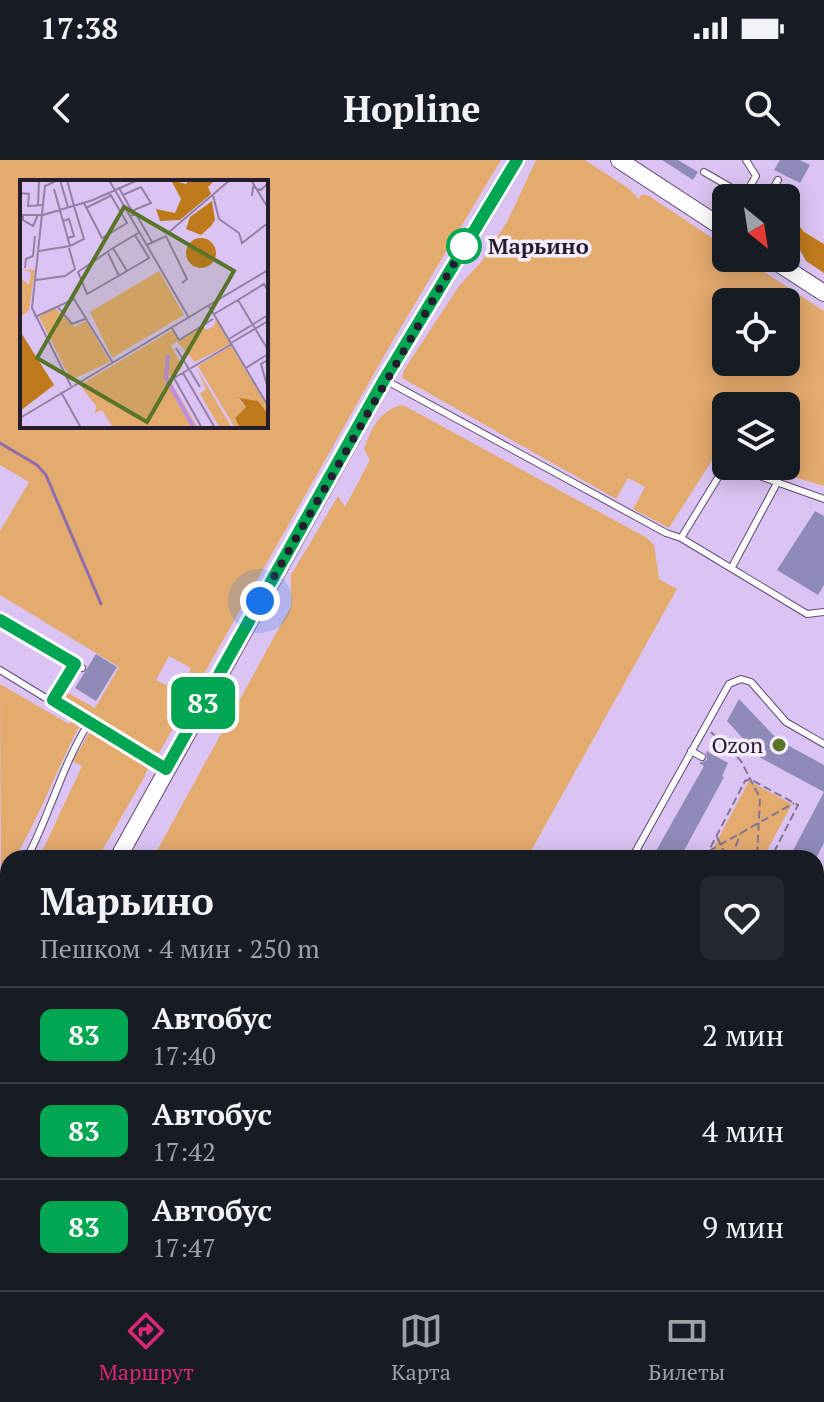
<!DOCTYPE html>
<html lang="ru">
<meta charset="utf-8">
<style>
body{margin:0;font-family:"PT Serif",serif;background:#242831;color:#f1f3f6;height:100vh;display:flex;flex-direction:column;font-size:30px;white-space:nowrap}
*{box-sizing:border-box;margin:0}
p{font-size:26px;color:#9ea1a6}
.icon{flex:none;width:44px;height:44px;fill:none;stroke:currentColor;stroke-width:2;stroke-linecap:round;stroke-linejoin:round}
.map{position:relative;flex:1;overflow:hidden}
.side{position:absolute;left:0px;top:690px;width:824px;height:440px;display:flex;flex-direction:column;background:#171b24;border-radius:24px 24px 0 0;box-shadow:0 4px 20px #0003}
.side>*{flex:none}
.badge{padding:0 16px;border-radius:12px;font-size:28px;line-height:52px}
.needle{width:52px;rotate:150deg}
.fabs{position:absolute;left:712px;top:24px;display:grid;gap:16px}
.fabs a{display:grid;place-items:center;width:88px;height:88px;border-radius:12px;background:#171b24;box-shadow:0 4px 20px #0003;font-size:40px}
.you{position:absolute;width:40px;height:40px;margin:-20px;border:6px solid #fff;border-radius:50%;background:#1a73e8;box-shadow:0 0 0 12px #1a73e833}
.map>.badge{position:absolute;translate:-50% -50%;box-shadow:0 0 0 4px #fff}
.round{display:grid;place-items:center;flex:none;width:84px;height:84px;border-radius:12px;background:#242831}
.overview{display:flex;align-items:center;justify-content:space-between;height:136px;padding:0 40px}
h1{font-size:38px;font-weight:800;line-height:60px}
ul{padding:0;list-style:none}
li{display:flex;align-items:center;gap:24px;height:96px;padding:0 40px;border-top:2px solid #363941}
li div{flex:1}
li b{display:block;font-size:30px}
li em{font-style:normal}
li .badge{min-width:88px;font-weight:700;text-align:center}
.status{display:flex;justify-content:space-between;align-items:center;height:56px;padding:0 40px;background:#171b24;direction:ltr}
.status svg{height:22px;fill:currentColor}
header{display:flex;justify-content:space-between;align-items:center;height:104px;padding:0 40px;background:#171b24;font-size:36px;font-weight:800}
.menu{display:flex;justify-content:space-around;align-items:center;height:112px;border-top:2px solid #363941;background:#171b24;font-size:22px;color:#9ea1a6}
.menu a{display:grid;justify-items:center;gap:4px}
.menu .active{color:#db2777}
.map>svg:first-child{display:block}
.green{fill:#e4ab6f;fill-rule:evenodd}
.forest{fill:#bf7a1c}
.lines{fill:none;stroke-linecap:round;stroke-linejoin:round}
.stream{stroke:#8f6cae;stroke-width:3}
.building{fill:#8f8bb9}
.service-casing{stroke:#5e4971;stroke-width:8}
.minor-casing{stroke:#5e4971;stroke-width:14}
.tertiary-casing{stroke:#5e4971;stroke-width:18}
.path{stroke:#857595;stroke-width:2;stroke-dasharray:8 4;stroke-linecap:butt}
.service{stroke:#fff;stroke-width:6}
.minor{stroke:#fff;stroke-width:12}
.tertiary{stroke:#fff;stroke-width:16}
.line-casing{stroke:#fff;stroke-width:18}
.line{stroke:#00a651;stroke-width:12}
.walk{stroke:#251c2d;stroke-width:8;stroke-dasharray:0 14.4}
.stop-dot{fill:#fff;stroke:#00a651;stroke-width:4}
.poi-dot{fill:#58752a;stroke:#f5ecff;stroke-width:3}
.labels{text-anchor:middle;stroke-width:7;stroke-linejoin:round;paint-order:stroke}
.stop-label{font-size:22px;font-weight:bold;fill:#251c2d;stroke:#f5ecff;text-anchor:start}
.poi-label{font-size:22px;fill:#251c2d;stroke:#f5ecff;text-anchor:end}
.inset-river{fill:none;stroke:#bc8ee5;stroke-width:4}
.inset-road{fill:none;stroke:#9281a4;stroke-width:2}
.view{fill:#58752a;fill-opacity:0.15;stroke:#58752a;stroke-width:4}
.inset-edge{fill:none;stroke:#251c2d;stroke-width:4}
</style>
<div class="status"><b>17:38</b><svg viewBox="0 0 49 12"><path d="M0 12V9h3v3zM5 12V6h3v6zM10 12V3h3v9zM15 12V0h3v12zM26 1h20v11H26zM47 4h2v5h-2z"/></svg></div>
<header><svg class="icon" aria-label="back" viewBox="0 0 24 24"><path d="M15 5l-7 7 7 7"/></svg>Hopline<svg class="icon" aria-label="search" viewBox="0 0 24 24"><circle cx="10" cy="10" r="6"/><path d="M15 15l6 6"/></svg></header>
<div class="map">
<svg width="824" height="1130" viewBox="0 0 824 1130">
<rect width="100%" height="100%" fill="#dbc4f3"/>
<!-- green -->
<path class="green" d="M 0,0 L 501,0 L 392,182 L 159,593 L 150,593 L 60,540 L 65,531 L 95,548 L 119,507 L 0,435 L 0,371 L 29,322 L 0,305 ZM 266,22 L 266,266 L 22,266 L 22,22 ZM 169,496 L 191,508 L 178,531 L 156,520 Z
M 536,0 L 585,0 L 628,28 L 639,39 L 642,34 L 649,36 L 726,87 L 726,98 L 743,98 L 824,151 L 824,326 L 757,306 L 786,306 L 786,246 L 726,246 L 726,297 L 716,294 L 669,368 L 633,349 L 645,327 L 628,318 L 616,339 L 402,218 L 404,210 L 459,126 L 482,101 L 508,60 ZM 726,142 L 786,142 L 786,202 L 726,202 Z
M 403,245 L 647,378 L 654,385 L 659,419 L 677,429 L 527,698 L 153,698 L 291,446 L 291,415 L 338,336 L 345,347 L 370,300 L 364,289 C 371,269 380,249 403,245 Z
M 0,524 L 69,564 L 74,556 L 82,561 C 58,606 41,654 15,698 L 8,698 L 8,710 L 1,721 Z
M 90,571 L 149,604 L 145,616 L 98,698 L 39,698 L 82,606 L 73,601 Z
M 749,621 L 792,644 L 763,698 L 712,698 L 709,696 Z
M 8,750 L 8,825 L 0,823 L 0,762 Z
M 816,845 L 824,849 L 824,909 L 816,923 Z"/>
<!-- forest -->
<path class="forest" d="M 794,59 L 804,72 L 824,84 L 824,113 L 806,101 L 795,81 L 787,79 L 786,66 Z
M 165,1122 L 329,1122 L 333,1130 L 164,1130 Z"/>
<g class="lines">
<!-- stream -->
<path class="stream" d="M 0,283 L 37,305 L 46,315 L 101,444"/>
</g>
<!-- building -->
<path class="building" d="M 662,0 L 678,0 L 698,12 L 693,20 Z
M 780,0 L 800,0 L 810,5 L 800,23 L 774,10 Z
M 815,351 L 824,356 L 824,425 L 818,435 L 777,410 Z
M 96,494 L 117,507 L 96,541 L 75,528 Z
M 739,539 L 778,580 L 824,605 L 824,632 L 761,598 L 727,561 Z
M 706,591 L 728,603 L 722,616 L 724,617 L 680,698 L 652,698 L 704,606 L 699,603 L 707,600 Z
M 824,632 L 824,683 L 816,698 L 789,698 Z"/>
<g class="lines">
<defs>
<path id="service" d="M 704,12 L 744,35
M 743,38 L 756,16 L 746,0
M 768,38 L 778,20
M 385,220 L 666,373 L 681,378 L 807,454 L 824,452
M 681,378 L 719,316 L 740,309 L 824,339
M 732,407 L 777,323
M 0,460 L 82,508
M 0,510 L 88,564
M 53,540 L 75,504
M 691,591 L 702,597
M 27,698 C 50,654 62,606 88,564 L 164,608
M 632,698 L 729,524 L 741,519 L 751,522 L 786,562 L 824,584
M 816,735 L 824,721
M 0,745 L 8,732
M 816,948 L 824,934
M 816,1091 L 824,1095
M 722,1122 L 735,1130
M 711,1130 L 716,1122
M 741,1130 L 746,1122"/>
<path id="minor" d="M 0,837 L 8,842
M 799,1122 L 813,1130"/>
<path id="tertiary" d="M 619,0 L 726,70
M 770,98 L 824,133
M 118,698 L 384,220 L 517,0
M 0,904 L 8,889"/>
</defs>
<!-- service casing -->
<use href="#service" class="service-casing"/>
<!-- minor casing -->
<use href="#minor" class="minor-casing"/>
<!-- tertiary casing -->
<use href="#tertiary" class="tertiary-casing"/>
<!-- path -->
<path class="path" d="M 711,572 L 741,601 L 760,638 L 757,698
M 717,677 L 727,698
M 709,691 L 794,643
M 705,698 L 745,621 L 750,619 L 798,645 L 771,698
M 732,698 L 740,674
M 816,857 L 824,861
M 816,861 L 823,861
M 816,899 L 824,886
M 816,915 L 824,921
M 816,920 L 824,906
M 0,1037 L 8,1032
M 819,1075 L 822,1069
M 174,1130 L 175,1122"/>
<!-- service -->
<use href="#service" class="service"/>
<!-- minor -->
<use href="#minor" class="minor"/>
<!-- tertiary -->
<use href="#tertiary" class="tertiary"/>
</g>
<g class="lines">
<defs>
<path id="line" d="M 0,460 L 75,504 L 53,540 L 166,609 L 384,220 L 517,0"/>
</defs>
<!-- line casing -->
<use href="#line" class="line-casing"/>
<!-- line -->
<use href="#line" class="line"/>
<!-- walk -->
<path class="walk" d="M 260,441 L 464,86"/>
</g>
<!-- markers -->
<circle class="stop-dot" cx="464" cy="86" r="16"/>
<circle class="poi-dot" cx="779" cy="585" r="8"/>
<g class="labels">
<!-- stop labels -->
<g class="stop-label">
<text x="488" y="94">Марьино</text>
</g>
<!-- poi labels -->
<g class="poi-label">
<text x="763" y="593">Ozon</text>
</g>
</g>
<!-- overview -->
<g transform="translate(20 20)">
<rect width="248" height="248" fill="#dbc4f3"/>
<path d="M 0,89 L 15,90 L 9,130 L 0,138 L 0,97 L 9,105 L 11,92 ZM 139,91 L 164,135 L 92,178 L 70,132 ZM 35,128 L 54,147 L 66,141 L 90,182 L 51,200 L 19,137 ZM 196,139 L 210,164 L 175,182 L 157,162 L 151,165 L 163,188 L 148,197 L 178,248 L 93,248 L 82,230 L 75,233 L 76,226 L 60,205 L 152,150 L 158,161 L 183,145 L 186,150 L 194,146 ZM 211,166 L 248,228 L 247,236 L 238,221 L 218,219 L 226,227 L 215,238 L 220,248 L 215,248 L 178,186 ZM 176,187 L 212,248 L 200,248 L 180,214 L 186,209 Z" fill="#e4ab6f"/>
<path d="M 151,0 L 166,4 L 169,0 L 193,2 L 188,7 L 191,14 L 160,40 L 140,41 L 136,29 L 155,33 L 161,19 ZM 192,21 L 195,40 L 191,46 L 181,55 L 166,49 L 170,37 ZM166 73a15 15 0 1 1 30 0a15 15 0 1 1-30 0ZM 0,151 L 34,205 L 0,231 L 2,165 ZM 219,218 L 238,221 L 247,233 L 248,248 L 220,248 L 215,238 L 226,227 Z" fill="#bf7a1c"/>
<path class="inset-river" d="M 148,175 L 146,198 L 174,248"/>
<path class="inset-road" d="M 38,0 L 25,6 L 12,128 L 51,206M 40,0 L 48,27M 47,0 L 54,26M 89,0 L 169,138M 231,0 L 248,28M 99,7 L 99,8 L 112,31 L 131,23 L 121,7 L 103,15M 34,9 L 50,66 L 64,59 L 54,26M 0,13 L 9,14 L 8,26 L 24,25M 193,15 L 199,39 L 219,53 L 222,63 L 248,43M 232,16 L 233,7 L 241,10 L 248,3M 64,23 L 82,58 L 107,43 L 89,12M 18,26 L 19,0M 66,28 L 92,15M 18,35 L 13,46 L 3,40 L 3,35 L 23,35 L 73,20 L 118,0M 110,36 L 116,34 L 132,62M 43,41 L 49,39 L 54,56 L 48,58M 149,52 L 210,0M 115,55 L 129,78 L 107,91 L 93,68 L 115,55 L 120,52M 127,65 L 146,56 L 167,99 L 162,103M 93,68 L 58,92 L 67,114 L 107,91M 19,71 L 50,66M 88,73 L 99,96M 5,88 L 6,79 L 13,76 L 15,56M 16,100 L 45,96 L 55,89 L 49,68M 218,120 L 244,104 L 248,111M 37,126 L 52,144 L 65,139M 189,126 L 248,226M 194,134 L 218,120 L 248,170M 15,137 L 54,119 L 93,183M 152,148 L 159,160 L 193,139M 209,159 L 248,135M 211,163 L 248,141M 156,168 L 180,207M 248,180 L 241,184 L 248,209M 226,188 L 248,174M 163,193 L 195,248M 41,212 L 61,248M 0,238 L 248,90M 182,248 L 154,198 L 212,164"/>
<path class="view" d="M 104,27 L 214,91 L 127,242 L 17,178 Z"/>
<rect width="248" height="248" class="inset-edge"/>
</g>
</svg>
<div class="fabs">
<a><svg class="needle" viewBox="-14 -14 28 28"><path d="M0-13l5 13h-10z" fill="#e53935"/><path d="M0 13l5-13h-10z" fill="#9ea1a6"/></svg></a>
<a><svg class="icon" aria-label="locate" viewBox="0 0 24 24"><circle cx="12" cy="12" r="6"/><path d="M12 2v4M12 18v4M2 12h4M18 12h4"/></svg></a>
<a><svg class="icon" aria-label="layers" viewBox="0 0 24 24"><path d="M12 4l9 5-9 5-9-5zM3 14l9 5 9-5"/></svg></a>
</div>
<div class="you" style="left:260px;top:441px"></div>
<b class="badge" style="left:203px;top:543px;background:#00a651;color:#fff">83</b>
<section class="side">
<div class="overview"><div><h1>Марьино</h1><p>Пешком · 4 мин · 250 m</p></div><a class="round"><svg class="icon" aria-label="heart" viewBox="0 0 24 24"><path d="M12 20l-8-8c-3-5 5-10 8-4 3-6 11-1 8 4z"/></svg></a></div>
<ul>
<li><span class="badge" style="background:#00a651;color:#fff">83</span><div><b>Автобус</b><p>17:40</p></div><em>2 мин</em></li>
<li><span class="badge" style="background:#00a651;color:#fff">83</span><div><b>Автобус</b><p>17:42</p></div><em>4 мин</em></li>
<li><span class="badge" style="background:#00a651;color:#fff">83</span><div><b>Автобус</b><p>17:47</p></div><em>9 мин</em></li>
</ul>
</section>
</div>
<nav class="menu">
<a class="active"><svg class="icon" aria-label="directions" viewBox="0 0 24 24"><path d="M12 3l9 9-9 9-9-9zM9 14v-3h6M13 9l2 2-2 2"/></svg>Маршрут</a>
<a><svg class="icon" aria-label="map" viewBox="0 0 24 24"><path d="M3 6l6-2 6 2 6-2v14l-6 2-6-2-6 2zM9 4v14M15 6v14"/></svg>Карта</a>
<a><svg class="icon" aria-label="tickets" viewBox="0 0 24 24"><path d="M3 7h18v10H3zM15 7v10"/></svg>Билеты</a>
</nav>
